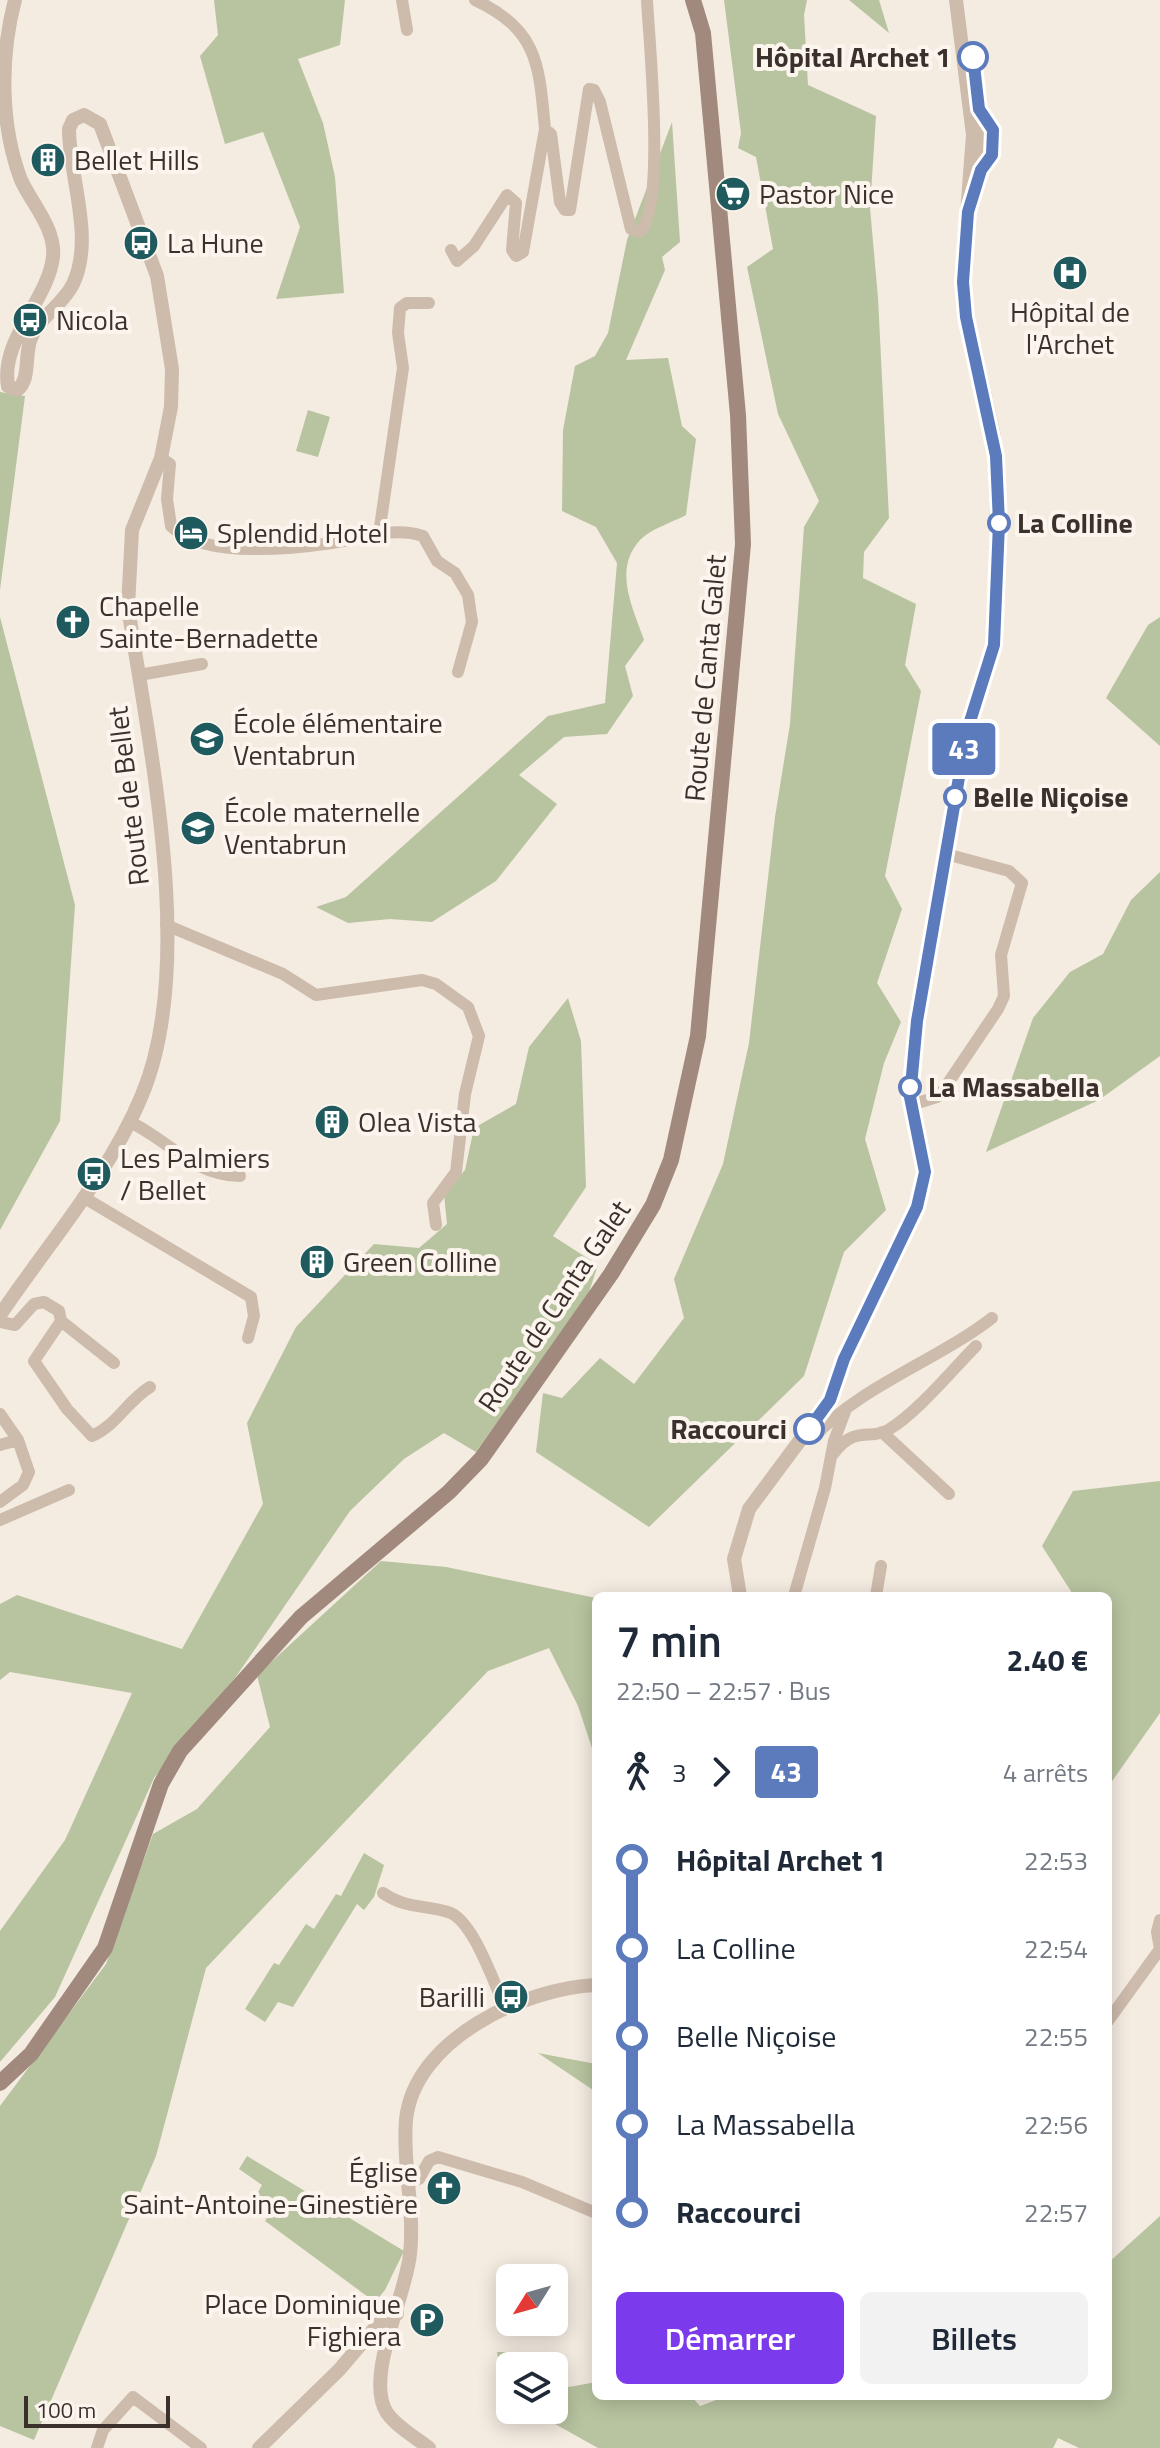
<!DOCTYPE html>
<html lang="fr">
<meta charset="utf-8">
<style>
body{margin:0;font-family:"Titillium Web",sans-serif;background:#f2f2f3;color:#1f2937;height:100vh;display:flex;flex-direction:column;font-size:30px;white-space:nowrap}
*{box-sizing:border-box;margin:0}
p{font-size:26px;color:#747a83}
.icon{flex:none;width:44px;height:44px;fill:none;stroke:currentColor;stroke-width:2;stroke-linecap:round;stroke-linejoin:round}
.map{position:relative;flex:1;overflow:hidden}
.side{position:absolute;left:592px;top:1592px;width:520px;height:808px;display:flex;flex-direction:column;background:#fff;border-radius:12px;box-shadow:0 4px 20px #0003}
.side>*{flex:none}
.badge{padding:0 16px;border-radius:6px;font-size:28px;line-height:52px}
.needle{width:52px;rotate:233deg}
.controls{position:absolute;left:496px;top:2264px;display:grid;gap:16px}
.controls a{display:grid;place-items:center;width:72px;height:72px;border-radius:12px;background:#fff;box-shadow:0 4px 20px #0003;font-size:40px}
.scale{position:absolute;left:24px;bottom:20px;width:146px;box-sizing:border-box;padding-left:8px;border:4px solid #3b302b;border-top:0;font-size:22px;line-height:28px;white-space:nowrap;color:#3b302b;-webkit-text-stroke:6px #fbf5ee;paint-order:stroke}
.map>.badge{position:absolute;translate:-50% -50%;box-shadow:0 0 0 4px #fff}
.legs{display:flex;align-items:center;gap:12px;height:88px;padding:0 24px;font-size:26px}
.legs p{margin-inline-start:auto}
.overview{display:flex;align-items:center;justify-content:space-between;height:136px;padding:0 24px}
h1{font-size:44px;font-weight:600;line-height:60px}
.action{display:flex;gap:16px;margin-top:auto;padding:16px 24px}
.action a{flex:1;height:92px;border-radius:12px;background:#7c3aed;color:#fff;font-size:32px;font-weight:600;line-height:92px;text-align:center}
.action a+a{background:#f2f2f3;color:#1f2937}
ul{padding:0 24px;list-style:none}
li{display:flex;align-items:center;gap:28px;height:88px;font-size:30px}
li i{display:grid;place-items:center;width:12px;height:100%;margin:0 10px;background:currentColor}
li i::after{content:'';width:20px;height:20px;margin:-10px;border:6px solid;border-radius:50%;background:#fff}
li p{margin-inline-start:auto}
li:first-child i{background:linear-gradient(#0000 50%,currentColor 0)}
li:last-child i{background:linear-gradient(currentColor 50%,#0000 0)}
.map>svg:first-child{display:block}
.green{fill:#b8c4a0}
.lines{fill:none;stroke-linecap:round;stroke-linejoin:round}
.minor{stroke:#cdbbac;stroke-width:12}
.tertiary{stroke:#cdbbac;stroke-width:14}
.secondary{stroke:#a18a7d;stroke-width:16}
.line-1-casing{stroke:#fff;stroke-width:18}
.line-1{stroke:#5b7bbc;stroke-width:12}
.stop-1-dot{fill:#fff;stroke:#5b7bbc;stroke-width:4}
.labels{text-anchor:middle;stroke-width:8;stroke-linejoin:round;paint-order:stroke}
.stop-label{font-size:28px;font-weight:bold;fill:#3b302b;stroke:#fbf5ee;text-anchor:start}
.poi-label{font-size:28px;fill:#3b302b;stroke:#fbf5ee;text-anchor:start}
.street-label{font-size:28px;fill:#3b302b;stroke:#fbf5ee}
</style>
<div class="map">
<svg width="1160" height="2448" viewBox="0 0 1160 2448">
<rect width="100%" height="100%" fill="#f4ebe1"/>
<!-- green -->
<path class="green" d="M 214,0 L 345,0 L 340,45 L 298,59 L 323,123 L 335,177 L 344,293 L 276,299 L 300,227 L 263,132 L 225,144 L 200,56 L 218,35 Z
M 724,0 L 807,0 L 804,15 L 808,85 L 876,116 L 870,208 L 878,298 L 889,518 L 864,552 L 863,578 L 916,604 L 905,665 L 921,691 L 885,876 L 902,909 L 877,983 L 901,1022 L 884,1063 L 865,1139 L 886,1210 L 844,1252 L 804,1376 L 649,1527 L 536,1452 L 543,1393 L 562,1398 L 600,1358 L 634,1384 L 684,1318 L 674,1279 L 723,1164 L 749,1043 L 775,817 L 790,724 L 804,527 L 819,501 L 778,414 L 747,267 L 773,249 L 756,157 L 738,148 L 741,133 Z
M 849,0 L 879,0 L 889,33 Z
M 672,122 L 680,242 L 662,257 L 665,270 L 626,360 L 668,358 L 682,426 L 696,439 L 686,515 C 673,522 651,529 641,539 C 612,569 633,608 644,640 L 625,666 L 633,696 L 607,734 L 564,737 L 519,775 L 557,804 L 496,881 L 432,922 L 390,919 L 348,923 L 316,907 L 346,897 L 548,716 L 605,703 L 617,563 L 596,527 L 562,511 L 563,430 L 575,366 L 595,356 L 608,333 L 627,240 Z
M 0,392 L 25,396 L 0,590 Z
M 308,410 L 330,417 L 318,457 L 296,451 Z
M 0,617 L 75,905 L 60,1121 L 0,1230 Z
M 1160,617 L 1160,746 L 1106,698 L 1148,625 Z
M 1160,872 L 1160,1056 L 1099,1100 L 986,1152 L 1033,1018 L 1070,972 L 1103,954 L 1131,900 Z
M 568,998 L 581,1041 L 586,1187 L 553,1236 L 598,1265 L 588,1295 L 476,1452 L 444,1433 L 404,1459 L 350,1511 L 235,1678 L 154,1778 L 55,1997 L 0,2062 L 0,1931 L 65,1840 L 132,1693 L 10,1672 L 0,1680 L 0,1604 L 17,1595 L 182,1649 L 263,1504 L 247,1423 L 296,1327 L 374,1244 L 419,1248 L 447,1224 L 444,1194 L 465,1170 L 474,1128 L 516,1104 L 529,1047 Z
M 1160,1481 L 1160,1713 L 1108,1787 L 1108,1596 L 1074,1596 L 1042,1546 L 1073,1491 Z
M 381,1561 L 446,1567 L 596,1598 L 596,1760 L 578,1706 L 549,1648 L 488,1671 L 206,1968 L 156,2156 L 34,2440 L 0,2426 L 0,2106 L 106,1964 L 153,1834 L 197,1809 L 270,1727 L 257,1675 Z
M 364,1853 L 384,1865 L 374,1897 L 364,1910 L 357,1904 L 293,2007 L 278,2002 L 265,2022 L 245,2009 L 274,1963 L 279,1965 L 306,1924 L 314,1929 L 336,1894 L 341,1896 Z
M 538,2053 L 596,2064 L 596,2092 Z
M 247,2156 L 404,2251 L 385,2290 L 375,2302 L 265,2221 L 274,2207 L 257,2194 L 262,2185 L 239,2169 Z
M 1160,2216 L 1160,2448 L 1079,2448 L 1058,2438 L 1053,2448 L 598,2448 L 539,2415 L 540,2410 L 554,2410 L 554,2378 L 569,2387 L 596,2382 L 596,2396 L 691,2396 L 700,2406 L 727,2396 L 1108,2396 L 1108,2263 Z
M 497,2352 L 511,2352 L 535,2366 L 510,2366 L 510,2381 L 501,2376 Z"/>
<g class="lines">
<!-- minor -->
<path class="minor" d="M 402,0 L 407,30
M 475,0 C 539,30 539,66 545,129
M 451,250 L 457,261 L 474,246 L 507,195 L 516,203 L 512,250 L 516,256 L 523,252 L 545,129 L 551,134 L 560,202 L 565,210 L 570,210 L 589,89 L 594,90 L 600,102 L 631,229 L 640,232 C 666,207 649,41 647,0
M 161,458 L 170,464 L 167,499 L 171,526 C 203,559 290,549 332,543 C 364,539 392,526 423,536 L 437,561 L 455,573 L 468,595 L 472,622 L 458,672
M 379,534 L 403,368 L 398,333 L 400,308 L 407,303 L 429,303
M 139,675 L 202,664
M 166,925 L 283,974 L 316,995 L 422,980 L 436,984 L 468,1007 L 479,1036 L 465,1094 L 456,1172 L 433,1203 L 436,1225
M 911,1105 L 937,1097 L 944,1089 L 998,1009 L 1004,996 L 1001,955 L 1022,883 L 1009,871 L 946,854
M 130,1122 C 170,1141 192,1175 240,1176
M 83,1197 L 251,1297 L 254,1316 L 248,1338
M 61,1321 L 114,1363
M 0,1322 L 15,1325 L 34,1304 L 44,1302 L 59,1311 L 61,1321 L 34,1361 L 67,1409 L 92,1436 C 117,1425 127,1401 150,1387
M 0,1414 L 18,1440 L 29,1472 L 23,1485 L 0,1502
M 882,1432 L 949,1494
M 806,1434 L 814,1437 C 859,1387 938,1360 992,1318
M 0,1445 L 18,1440
M 833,1454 C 856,1424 870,1441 888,1430 C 917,1413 952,1370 976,1346
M 0,1520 L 69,1490
M 794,1596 L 825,1488 L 834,1441 L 846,1409
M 876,1596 L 881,1566
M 383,1893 C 404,1908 424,1905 448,1912 C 473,1919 494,1984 505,2007
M 1108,2021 L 1160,1949 L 1157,1932 L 1160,1920
M 409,2180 L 419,2179 L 429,2161 L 438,2157 L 522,2182 L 596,2213
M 97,2448 L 103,2430 L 133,2397 L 201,2448"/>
<!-- tertiary -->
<path class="tertiary" d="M 973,201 L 982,163 L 981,127
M 0,1315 C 48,1244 109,1175 142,1095 C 197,964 149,746 128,607 L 132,530 L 161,458 L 171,407 L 172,369 L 157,276 L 100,124 L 84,115 L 73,120 L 69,129 C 69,177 95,238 73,284 C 63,305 40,316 31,338 C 24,354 31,380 17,390 L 8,386 C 0,340 48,300 53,257 C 56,229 32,204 21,180 C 0,125 0,56 15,0
M 740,1596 L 734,1559 L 749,1509 L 830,1400 L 844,1359 L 917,1207 L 925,1172 L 910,1097 L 917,1021 L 967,731 L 994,645 L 998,565 L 994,436 L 964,301 L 963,266 L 973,135 L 956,0
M 259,2448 L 339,2370 L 386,2315 L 397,2314
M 429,2448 C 415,2437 397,2427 387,2413 C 364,2378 406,2296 410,2254 C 415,2209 402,2164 406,2120 C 414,2039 525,1988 596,1985"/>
<!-- secondary -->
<path class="secondary" d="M 0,2083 L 31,2054 L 105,1948 L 161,1784 L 180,1751 L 301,1617 L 449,1492 L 481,1459 L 611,1274 L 653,1205 L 671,1160 L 698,1036 L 743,544 L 738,415 L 703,33 L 693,0"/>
</g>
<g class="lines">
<defs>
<path id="line-1" d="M 809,1429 L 830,1400 L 844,1359 L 917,1207 L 925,1172 L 910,1097 L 917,1021 L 967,731 L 994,645 L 999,523 L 996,456 L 966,317 L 963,282 L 968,212 L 981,170 L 992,155 L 993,130 L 979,109 L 973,57"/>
</defs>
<!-- line-1 casing -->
<use href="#line-1" class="line-1-casing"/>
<!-- line-1 -->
<use href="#line-1" class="line-1"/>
</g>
<!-- icons -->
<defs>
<symbol id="building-disc" viewBox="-11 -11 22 22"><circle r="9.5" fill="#1f5a5e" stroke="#fbf5ee"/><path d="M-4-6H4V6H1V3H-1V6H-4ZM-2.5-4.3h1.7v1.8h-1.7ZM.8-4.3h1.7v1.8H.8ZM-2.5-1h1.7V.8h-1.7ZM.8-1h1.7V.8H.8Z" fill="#fff"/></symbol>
<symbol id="supermarket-disc" viewBox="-11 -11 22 22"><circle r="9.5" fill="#1f5a5e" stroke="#fbf5ee"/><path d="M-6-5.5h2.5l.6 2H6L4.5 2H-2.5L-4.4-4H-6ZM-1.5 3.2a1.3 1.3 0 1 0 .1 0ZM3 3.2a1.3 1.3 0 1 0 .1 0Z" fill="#fff"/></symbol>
<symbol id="bus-disc" viewBox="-11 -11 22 22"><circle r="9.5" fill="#1f5a5e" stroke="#fbf5ee"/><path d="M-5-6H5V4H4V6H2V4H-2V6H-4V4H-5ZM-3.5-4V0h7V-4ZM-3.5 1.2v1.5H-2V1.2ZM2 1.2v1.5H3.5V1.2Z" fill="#fff"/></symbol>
<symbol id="hospital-disc" viewBox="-11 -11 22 22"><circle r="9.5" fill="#1f5a5e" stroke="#fbf5ee"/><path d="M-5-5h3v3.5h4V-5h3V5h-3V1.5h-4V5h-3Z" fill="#fff"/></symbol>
<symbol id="hotel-disc" viewBox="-11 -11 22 22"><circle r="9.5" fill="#1f5a5e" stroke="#fbf5ee"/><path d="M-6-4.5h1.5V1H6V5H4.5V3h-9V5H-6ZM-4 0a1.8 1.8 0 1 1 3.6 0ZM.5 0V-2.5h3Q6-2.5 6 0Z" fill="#fff"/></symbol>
<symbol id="church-disc" viewBox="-11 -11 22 22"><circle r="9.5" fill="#1f5a5e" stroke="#fbf5ee"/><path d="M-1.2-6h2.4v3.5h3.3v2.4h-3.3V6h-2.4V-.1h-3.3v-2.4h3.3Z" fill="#fff"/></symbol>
<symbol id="school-disc" viewBox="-11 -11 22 22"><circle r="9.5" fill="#1f5a5e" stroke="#fbf5ee"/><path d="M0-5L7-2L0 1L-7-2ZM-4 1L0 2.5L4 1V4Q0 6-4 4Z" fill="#fff"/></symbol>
<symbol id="parking-disc" viewBox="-11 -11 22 22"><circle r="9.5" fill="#1f5a5e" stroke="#fbf5ee"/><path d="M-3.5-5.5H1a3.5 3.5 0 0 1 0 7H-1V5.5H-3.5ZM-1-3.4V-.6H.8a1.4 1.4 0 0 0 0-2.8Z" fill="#fff"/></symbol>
</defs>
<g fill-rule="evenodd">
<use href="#building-disc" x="28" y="140" width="40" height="40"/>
<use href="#supermarket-disc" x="713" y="174" width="40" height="40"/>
<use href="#bus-disc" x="121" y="223" width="40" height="40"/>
<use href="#hospital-disc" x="1050" y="253" width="40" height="40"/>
<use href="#bus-disc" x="10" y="300" width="40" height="40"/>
<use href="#hotel-disc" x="171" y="513" width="40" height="40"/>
<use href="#church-disc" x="53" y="602" width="40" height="40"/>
<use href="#school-disc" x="187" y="719" width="40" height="40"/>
<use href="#school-disc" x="178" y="808" width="40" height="40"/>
<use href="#building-disc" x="312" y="1102" width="40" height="40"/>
<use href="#bus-disc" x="74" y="1154" width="40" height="40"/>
<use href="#building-disc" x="297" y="1242" width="40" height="40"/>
<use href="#bus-disc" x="491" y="1977" width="40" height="40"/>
<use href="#church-disc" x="424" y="2168" width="40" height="40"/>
<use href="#parking-disc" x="407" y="2300" width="40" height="40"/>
</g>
<!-- markers -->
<g class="stop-1-dot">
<circle cx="973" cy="57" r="14"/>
<circle cx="999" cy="523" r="10"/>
<circle cx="955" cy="797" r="10"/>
<circle cx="910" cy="1087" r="10"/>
<circle cx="809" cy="1429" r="14"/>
</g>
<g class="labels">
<!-- stop labels -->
<g class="stop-label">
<text x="951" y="67" text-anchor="end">Hôpital Archet 1</text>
<text x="1017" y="533">La Colline</text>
<text x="973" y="807">Belle Niçoise</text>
<text x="928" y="1097">La Massabella</text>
<text x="787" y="1439" text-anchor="end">Raccourci</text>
</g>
<!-- poi labels -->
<g class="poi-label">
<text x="74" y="170">Bellet Hills</text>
<text x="759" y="204">Pastor Nice</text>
<text x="167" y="253">La Hune</text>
<text x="1070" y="322" text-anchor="middle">Hôpital de<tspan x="1070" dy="32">l'Archet</tspan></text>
<text x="56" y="330">Nicola</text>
<text x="217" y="543">Splendid Hotel</text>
<text x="99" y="616">Chapelle<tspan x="99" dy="32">Sainte-Bernadette</tspan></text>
<text x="233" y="733">École élémentaire<tspan x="233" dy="32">Ventabrun</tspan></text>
<text x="224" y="822">École maternelle<tspan x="224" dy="32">Ventabrun</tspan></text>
<text x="358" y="1132">Olea Vista</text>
<text x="120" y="1168">Les Palmiers<tspan x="120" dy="32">/ Bellet</tspan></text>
<text x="343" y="1272">Green Colline</text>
<text x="485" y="2007" text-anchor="end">Barilli</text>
<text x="418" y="2182" text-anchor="end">Église<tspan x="418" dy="32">Saint-Antoine-Ginestière</tspan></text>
<text x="401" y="2314" text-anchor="end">Place Dominique<tspan x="401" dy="32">Fighiera</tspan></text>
</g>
<!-- street labels -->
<g class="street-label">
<text transform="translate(705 678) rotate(-85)" y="10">Route de Canta Galet</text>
<text transform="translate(128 796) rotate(-97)" y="10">Route de Bellet</text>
<text transform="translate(554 1306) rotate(-56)" y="10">Route de Canta Galet</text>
</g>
</g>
</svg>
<div class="controls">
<a><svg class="needle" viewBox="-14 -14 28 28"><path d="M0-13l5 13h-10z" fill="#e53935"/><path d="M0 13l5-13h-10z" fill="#747a83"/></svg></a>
<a><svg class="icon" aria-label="layers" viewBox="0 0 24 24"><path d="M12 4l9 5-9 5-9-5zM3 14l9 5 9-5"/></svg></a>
</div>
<div class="scale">100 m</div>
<b class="badge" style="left:964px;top:749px;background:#5b7bbc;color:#fff">43</b>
<section class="side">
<div class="overview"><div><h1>7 min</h1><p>22:50 – 22:57 · Bus</p></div><b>2.40 €</b></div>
<div class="legs"><svg class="icon" aria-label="walk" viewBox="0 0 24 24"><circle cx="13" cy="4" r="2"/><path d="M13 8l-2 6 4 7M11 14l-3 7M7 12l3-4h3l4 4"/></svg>3<svg class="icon" aria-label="forward" viewBox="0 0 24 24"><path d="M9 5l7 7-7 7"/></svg><b class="badge" style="background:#5b7bbc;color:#fff">43</b><p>4 arrêts</p></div>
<ul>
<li><i style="color:#5b7bbc"></i><b>Hôpital Archet 1</b><p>22:53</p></li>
<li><i style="color:#5b7bbc"></i><span>La Colline</span><p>22:54</p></li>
<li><i style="color:#5b7bbc"></i><span>Belle Niçoise</span><p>22:55</p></li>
<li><i style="color:#5b7bbc"></i><span>La Massabella</span><p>22:56</p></li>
<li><i style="color:#5b7bbc"></i><b>Raccourci</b><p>22:57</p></li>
</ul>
<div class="action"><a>Démarrer</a><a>Billets</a></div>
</section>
</div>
